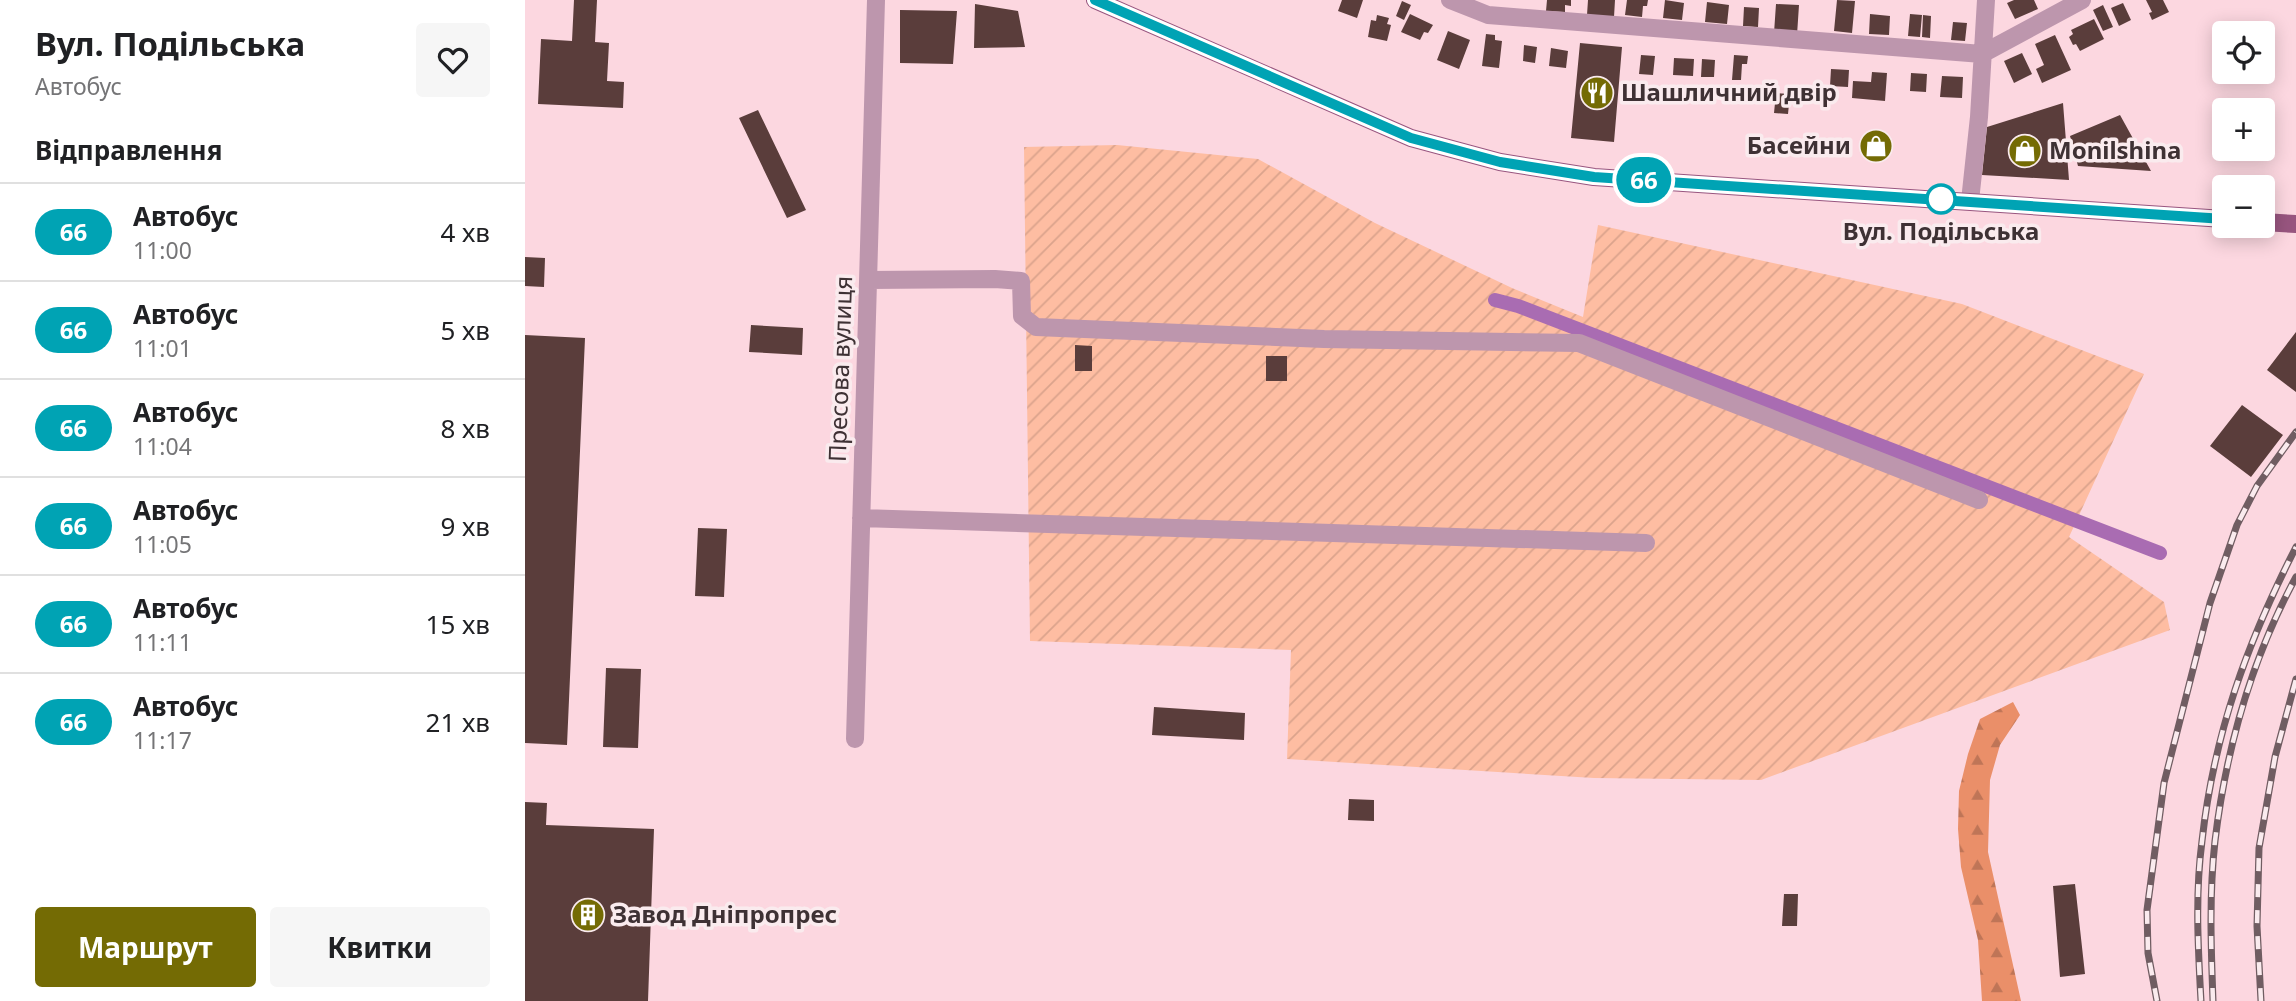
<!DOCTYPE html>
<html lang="uk">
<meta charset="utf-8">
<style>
body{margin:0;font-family:"Noto Sans",sans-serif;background:#f6f6f6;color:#202124;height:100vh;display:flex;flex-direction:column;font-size:26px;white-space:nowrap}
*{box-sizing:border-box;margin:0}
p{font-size:23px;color:#757577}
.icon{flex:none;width:38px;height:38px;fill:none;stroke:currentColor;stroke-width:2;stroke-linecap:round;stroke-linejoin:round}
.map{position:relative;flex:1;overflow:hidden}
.panel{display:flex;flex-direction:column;background:#fff;width:525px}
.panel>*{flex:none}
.badge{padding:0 14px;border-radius:23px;font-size:24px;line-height:46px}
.buttons{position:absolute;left:1687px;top:21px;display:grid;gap:14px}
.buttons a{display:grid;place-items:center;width:63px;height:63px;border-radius:7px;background:#fff;box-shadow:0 4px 18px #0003;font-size:35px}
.map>.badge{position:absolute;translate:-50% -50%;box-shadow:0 0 0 4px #fff}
h2{padding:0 35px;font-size:26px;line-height:63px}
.round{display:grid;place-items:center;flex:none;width:74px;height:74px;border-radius:7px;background:#f6f6f6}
.headline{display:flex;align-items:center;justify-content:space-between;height:119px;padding:0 35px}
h1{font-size:33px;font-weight:700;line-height:52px}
.cta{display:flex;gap:14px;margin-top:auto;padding:14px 35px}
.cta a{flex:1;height:80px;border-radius:7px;background:#746b04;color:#fff;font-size:28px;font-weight:700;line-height:80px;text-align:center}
.cta a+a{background:#f6f6f6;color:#202124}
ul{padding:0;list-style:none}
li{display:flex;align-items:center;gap:21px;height:98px;padding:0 35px;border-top:2px solid #e0e0e0}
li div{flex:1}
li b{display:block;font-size:26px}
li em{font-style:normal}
li .badge{min-width:77px;font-weight:700;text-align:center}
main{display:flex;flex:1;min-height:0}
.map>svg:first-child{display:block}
.forest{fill:url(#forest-firs)}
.garden{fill:url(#garden-furrows)}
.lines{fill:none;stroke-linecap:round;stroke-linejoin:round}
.canal{stroke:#a96cb2;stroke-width:14}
.building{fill:#5a3d3b}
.minor{stroke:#bd96ad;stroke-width:18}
.major{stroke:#98557f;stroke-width:18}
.rail-casing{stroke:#705d62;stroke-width:7}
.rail{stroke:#faebee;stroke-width:4.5;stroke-dasharray:13;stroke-linecap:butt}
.line-casing{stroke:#fff;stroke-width:16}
.line{stroke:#00a3b4;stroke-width:10}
.stop-dot{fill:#fff;stroke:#00a3b4;stroke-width:3.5}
.labels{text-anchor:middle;stroke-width:7;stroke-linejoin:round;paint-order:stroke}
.poi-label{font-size:24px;font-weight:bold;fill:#3e3134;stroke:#faebee;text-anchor:start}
.stop-label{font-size:24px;font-weight:bold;fill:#3e3134;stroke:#faebee}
.street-label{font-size:24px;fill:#3e3134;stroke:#faebee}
</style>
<main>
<section class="panel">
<div class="headline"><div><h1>Вул. Подільська</h1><p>Автобус</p></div><a class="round"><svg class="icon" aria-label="heart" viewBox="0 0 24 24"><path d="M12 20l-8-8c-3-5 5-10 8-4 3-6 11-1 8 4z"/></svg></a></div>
<h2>Відправлення</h2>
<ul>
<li><span class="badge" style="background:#00a3b4;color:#fff">66</span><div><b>Автобус</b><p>11:00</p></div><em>4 хв</em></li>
<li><span class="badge" style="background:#00a3b4;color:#fff">66</span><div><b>Автобус</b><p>11:01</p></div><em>5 хв</em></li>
<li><span class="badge" style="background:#00a3b4;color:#fff">66</span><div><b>Автобус</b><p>11:04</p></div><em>8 хв</em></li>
<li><span class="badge" style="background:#00a3b4;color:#fff">66</span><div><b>Автобус</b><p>11:05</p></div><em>9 хв</em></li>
<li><span class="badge" style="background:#00a3b4;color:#fff">66</span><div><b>Автобус</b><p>11:11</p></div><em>15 хв</em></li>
<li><span class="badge" style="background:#00a3b4;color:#fff">66</span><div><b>Автобус</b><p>11:17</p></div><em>21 хв</em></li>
</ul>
<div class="cta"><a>Маршрут</a><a>Квитки</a></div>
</section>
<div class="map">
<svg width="1771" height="1001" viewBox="0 0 1771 1001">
<defs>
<pattern id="forest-firs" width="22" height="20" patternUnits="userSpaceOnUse" patternTransform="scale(1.75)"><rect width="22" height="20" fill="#ea8f69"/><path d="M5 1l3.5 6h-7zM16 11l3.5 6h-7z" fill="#bf7557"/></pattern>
<pattern id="garden-furrows" width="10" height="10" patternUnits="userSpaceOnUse" patternTransform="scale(1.75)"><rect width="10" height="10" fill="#febda2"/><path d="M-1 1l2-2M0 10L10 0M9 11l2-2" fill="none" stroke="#dba38c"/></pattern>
</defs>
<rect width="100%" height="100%" fill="#fcd7e0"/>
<!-- forest -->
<path class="forest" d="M 1488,702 L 1495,715 L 1475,745 L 1465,780 L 1463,852 L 1496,1001 L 1457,1001 L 1453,940 L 1436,867 L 1433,829 L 1434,791 L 1443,754 L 1455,719 Z"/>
<!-- garden -->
<path class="garden" d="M 592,145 L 733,159 L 850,223 L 987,288 L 1058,317 L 1073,225 L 1437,304 L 1619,374 L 1544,537 L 1639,602 L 1645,630 L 1236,780 L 1069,778 L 762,759 L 766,650 L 505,641 L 499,147 Z"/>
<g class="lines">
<!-- canal -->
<path class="canal" d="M 970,300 L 993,306 L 1635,553"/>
</g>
<!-- building -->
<path class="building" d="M 49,0 L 72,0 L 70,42 L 84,43 L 82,81 L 99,82 L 98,108 L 13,104 L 16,39 L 47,41 Z
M 817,0 L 838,0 L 832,18 L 813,11 Z
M 1022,0 L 1046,0 L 1046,6 L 1040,5 L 1040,12 L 1021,11 Z
M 1063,0 L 1090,0 L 1089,17 L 1062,15 Z
M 1102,0 L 1123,0 L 1122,6 L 1118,6 L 1117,17 L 1100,15 Z
M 1140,0 L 1159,3 L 1157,20 L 1138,18 Z
M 1312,0 L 1330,1 L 1327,33 L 1309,31 Z
M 1489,0 L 1509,0 L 1513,9 L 1490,19 L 1482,3 Z
M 1621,0 L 1638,0 L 1644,12 L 1627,20 L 1624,13 L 1627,12 Z
M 877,1 L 886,5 L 879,20 L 871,16 Z
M 1182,2 L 1204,5 L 1202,24 L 1180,22 Z
M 1598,3 L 1606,20 L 1594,26 L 1586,8 Z
M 450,4 L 493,11 L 500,47 L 449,48 Z
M 1251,4 L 1274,5 L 1272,35 L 1249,33 Z
M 1578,5 L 1588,27 L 1578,31 L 1568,10 Z
M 1219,7 L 1234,8 L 1233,27 L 1218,26 Z
M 375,10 L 432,11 L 428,64 L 375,63 Z
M 885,14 L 908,25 L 903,33 L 899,32 L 895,40 L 876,32 Z
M 1345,14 L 1365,16 L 1364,35 L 1344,34 Z
M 1385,14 L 1397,15 L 1395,37 L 1383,36 Z
M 852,15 L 864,18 L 862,24 L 866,25 L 862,41 L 843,37 L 846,20 L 851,21 Z
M 1398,15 L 1406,16 L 1405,38 L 1397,37 Z
M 1569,19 L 1579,39 L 1555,51 L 1551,44 L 1548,45 L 1544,37 L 1548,34 L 1546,30 Z
M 1428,22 L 1442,23 L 1440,41 L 1426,40 Z
M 923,31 L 945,40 L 934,69 L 912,60 Z
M 961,34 L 970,35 L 970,40 L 977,41 L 974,68 L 957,66 Z
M 1530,35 L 1546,70 L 1517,83 L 1511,69 L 1519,65 L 1510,44 Z
M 1055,43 L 1097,47 L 1089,142 L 1046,138 Z
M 999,45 L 1012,47 L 1010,63 L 998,61 Z
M 1026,48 L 1043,51 L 1041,68 L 1024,66 Z
M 1497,53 L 1507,74 L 1489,83 L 1479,61 Z
M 1116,55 L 1130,56 L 1128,75 L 1114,74 Z
M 1209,55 L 1223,56 L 1222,64 L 1217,64 L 1216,80 L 1207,80 Z
M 1149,58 L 1169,59 L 1168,76 L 1148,75 Z
M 1177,59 L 1190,60 L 1189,77 L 1176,77 Z
M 1306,69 L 1324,70 L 1323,87 L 1305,86 Z
M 1347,72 L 1362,73 L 1360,101 L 1327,98 L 1328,81 L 1346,82 Z
M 1386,73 L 1402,74 L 1401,92 L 1385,91 Z
M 1417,76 L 1438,77 L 1437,98 L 1415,97 Z
M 1251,93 L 1265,94 L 1263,114 L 1249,113 Z
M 1538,103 L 1544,180 L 1457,175 L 1462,127 Z
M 233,110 L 281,210 L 262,218 L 214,118 Z
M 1595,115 L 1626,171 L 1553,166 L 1545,136 Z
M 0,257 L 20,258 L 19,287 L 0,286 Z
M 226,325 L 278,328 L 277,355 L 224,352 Z
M 1771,332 L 1771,392 L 1742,370 Z
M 0,335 L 60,338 L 42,745 L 0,743 Z
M 550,345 L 567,346 L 567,371 L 550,371 Z
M 741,356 L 762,356 L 762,381 L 741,381 Z
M 1717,405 L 1758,435 L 1726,477 L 1685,446 Z
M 173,528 L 202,529 L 199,597 L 170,596 Z
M 81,668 L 116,669 L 113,748 L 78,747 Z
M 629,707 L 720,713 L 719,740 L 627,735 Z
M 824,799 L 849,800 L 849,821 L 823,820 Z
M 0,802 L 22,803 L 21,825 L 129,829 L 123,1001 L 0,1001 Z
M 1550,884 L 1560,974 L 1535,977 L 1528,886 Z
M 1259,894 L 1273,894 L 1272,926 L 1257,926 Z"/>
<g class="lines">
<!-- minor -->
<path class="minor" d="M 925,0 L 963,15 L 1457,54 L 1557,0
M 1445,201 L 1454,117 L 1461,0
M 344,280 L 470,279 L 496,281 L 497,316 L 511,327 L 799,339 L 1054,343 L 1454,500
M 336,518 L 1121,543
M 330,739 L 351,0"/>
<!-- major -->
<path class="major" d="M 570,0 L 886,138 L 975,162 L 1069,177 L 1699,219
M 1738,222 L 1771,224"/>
<defs>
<path id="rail" d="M 1632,1001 L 1623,953 L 1622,910 L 1639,783 L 1685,603 L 1712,525 L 1732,486 L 1771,432
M 1676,1001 C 1673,948 1670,894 1677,841 C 1689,733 1722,643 1771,547
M 1688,1001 C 1686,948 1684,894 1690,841 C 1701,749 1727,658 1771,577
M 1736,1001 L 1732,926 L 1734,848 L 1750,757 L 1771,679"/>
</defs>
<!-- rail casing -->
<use href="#rail" class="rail-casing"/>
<!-- rail -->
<use href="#rail" class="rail"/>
</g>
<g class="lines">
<defs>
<path id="line" d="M 570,0 L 886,138 L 975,162 L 1069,177 L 1699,219"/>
</defs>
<!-- line casing -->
<use href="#line" class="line-casing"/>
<!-- line -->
<use href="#line" class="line"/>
</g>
<!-- icons -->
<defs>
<symbol id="restaurant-disc" viewBox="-11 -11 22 22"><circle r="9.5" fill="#746b04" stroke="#faebee"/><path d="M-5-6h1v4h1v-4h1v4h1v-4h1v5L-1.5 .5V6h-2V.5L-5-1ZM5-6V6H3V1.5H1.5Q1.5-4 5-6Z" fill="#fff"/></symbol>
<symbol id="shop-disc" viewBox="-11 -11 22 22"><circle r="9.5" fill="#746b04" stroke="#faebee"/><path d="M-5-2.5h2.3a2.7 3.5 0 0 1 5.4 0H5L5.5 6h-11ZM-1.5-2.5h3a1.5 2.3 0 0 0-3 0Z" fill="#fff"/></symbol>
<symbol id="building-disc" viewBox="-11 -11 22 22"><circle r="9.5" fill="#746b04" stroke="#faebee"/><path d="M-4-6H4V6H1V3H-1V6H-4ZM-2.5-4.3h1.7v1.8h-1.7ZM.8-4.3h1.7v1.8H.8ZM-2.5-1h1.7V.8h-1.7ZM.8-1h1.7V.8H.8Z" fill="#fff"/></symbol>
</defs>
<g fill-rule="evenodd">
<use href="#restaurant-disc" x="1053" y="74" width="38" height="38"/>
<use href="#shop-disc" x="1332" y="127" width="38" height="38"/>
<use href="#shop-disc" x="1481" y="132" width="38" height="38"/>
<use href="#building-disc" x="44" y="896" width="38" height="38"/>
</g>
<!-- markers -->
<circle class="stop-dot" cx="1416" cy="199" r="14"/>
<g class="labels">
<!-- poi labels -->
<g class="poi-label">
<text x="1096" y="101">Шашличний двір</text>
<text x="1326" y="154" text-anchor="end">Басейни</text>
<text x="1524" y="159">Monilshina</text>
<text x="88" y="923">Завод Дніпропрес</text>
</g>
<!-- stop labels -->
<g class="stop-label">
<text x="1416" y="240">Вул. Подільська</text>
</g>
<!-- street labels -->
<g class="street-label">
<text transform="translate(316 369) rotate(-88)" y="8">Пресова вулиця</text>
</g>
</g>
</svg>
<div class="buttons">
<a><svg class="icon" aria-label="locate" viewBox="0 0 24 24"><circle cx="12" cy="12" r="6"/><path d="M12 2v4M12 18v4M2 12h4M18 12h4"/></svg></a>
<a>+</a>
<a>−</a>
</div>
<b class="badge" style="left:1119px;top:180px;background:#00a3b4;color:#fff">66</b>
</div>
</main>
